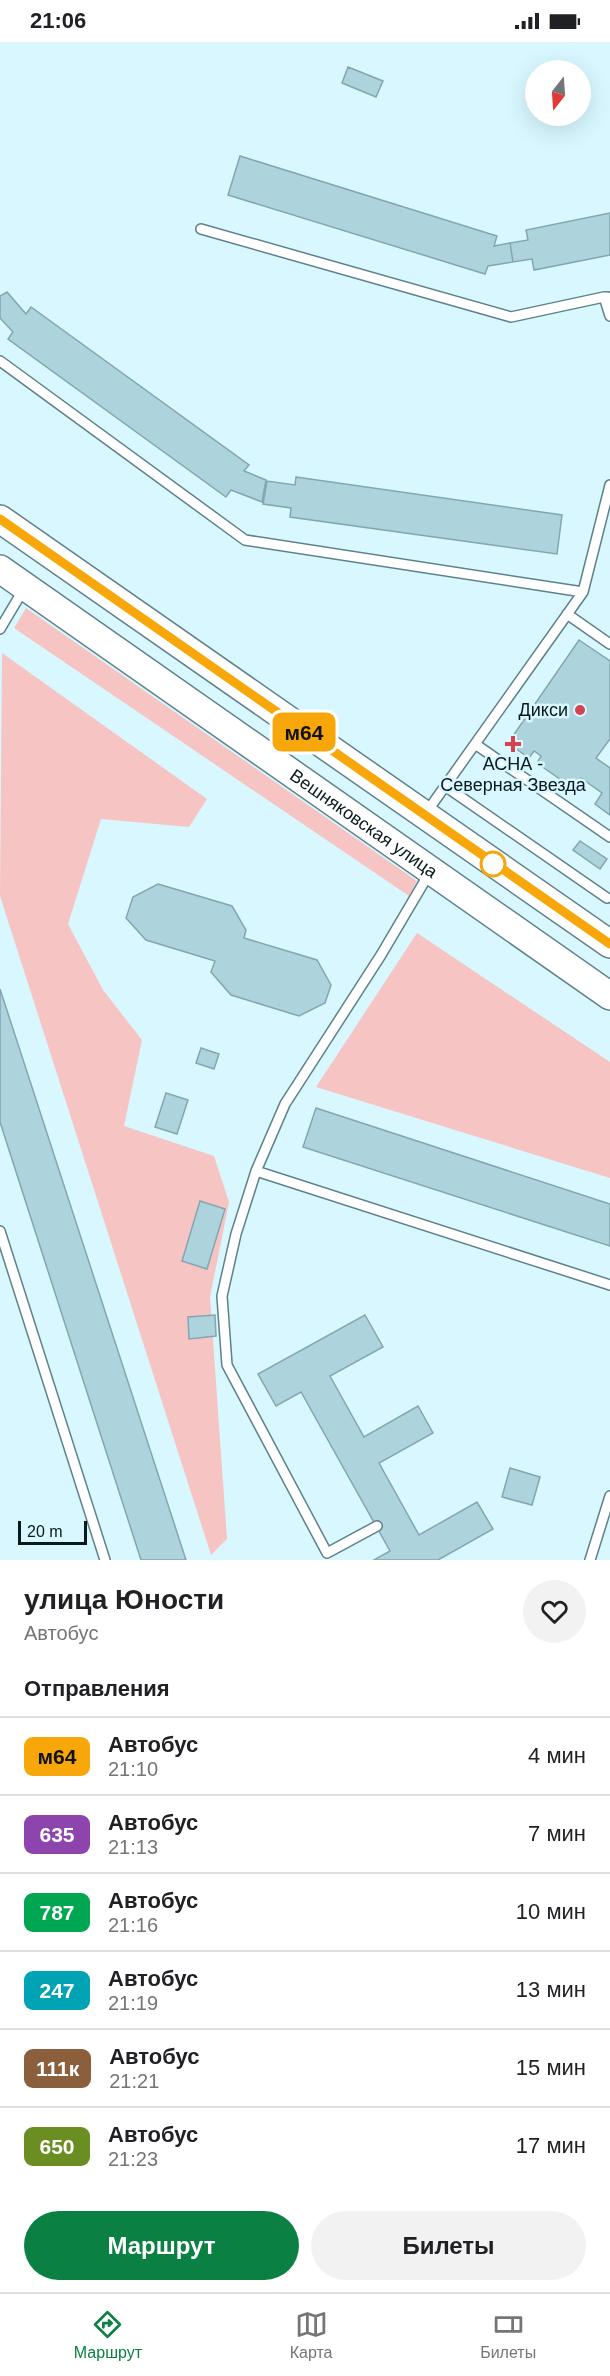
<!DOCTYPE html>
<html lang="ru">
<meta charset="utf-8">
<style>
body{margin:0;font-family:Helvetica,sans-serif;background:#f2f2f2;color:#202124;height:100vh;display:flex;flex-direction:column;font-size:22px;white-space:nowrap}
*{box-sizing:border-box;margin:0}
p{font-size:20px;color:#757577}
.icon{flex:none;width:33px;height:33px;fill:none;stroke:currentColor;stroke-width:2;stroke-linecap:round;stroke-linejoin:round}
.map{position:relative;height:1518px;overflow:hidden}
.details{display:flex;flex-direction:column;background:#fff;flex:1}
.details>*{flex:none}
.badge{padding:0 12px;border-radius:9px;font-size:21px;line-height:39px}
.needle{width:39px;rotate:197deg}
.tools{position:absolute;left:525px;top:18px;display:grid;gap:12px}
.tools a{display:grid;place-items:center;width:66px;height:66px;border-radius:50%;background:#fff;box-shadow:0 6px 24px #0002;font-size:30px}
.scale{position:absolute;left:18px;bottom:15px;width:69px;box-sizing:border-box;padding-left:6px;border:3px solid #0a191c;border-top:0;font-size:16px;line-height:21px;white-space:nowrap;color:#0a191c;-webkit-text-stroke:4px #d8f7ff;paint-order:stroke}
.map>.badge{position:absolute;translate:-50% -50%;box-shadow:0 0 0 3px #fff}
h2{padding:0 24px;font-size:22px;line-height:54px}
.round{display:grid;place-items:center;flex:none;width:63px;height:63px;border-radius:32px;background:#f2f2f2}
.overview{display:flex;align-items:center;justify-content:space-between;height:102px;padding:0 24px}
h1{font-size:28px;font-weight:700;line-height:45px}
.cta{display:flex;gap:12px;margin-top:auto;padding:12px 24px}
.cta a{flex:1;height:69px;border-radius:36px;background:#0b8043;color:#fff;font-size:24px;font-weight:700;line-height:69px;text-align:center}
.cta a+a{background:#f2f2f2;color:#202124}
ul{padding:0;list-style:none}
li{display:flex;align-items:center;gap:18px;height:78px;padding:0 24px;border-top:2px solid #e0e0e0}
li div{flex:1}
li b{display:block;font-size:22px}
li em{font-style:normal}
li .badge{min-width:66px;font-weight:700;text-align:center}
.status{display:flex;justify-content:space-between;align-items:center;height:42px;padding:0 30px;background:#fff;direction:ltr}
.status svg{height:16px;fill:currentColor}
.tab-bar{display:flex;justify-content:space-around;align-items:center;height:84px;border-top:2px solid #e0e0e0;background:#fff;font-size:16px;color:#757577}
.tab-bar a{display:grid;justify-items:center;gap:3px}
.tab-bar .active{color:#0b8043}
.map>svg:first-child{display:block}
.green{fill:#f6c5c3}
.building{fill:#add3dd;stroke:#82a7b0;stroke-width:1.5}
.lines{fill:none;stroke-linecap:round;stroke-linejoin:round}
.lane-casing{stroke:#5e818a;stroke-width:12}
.secondary-casing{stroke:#5e818a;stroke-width:30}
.lane{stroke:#fff;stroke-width:9}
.secondary{stroke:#fff;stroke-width:27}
.line-casing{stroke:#fff;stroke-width:14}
.line{stroke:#f7a709;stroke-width:9}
.poi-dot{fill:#d44450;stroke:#d8f7ff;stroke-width:2}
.stop-dot{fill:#fff;stroke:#f7a709;stroke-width:3}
.labels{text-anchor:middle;stroke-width:5;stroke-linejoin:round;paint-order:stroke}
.poi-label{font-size:18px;fill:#0a191c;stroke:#d8f7ff;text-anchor:end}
.street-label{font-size:18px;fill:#0a191c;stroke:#d8f7ff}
</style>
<div class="status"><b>21:06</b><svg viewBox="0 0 49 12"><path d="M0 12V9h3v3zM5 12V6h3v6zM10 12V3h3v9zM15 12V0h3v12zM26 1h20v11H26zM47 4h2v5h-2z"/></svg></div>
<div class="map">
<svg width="610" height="1518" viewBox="0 0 610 1518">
<rect width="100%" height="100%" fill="#d8f7ff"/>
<!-- green -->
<path class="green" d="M 26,566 L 417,839 L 409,854 L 14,586 Z
M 2,611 L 207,757 L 189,785 L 101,777 L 68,882 L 103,948 L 142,998 L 124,1084 L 214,1114 L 229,1160 L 210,1255 L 227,1497 L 211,1513 L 0,854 Z
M 417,891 L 610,1020 L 610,1136 L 316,1045 Z"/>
<!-- building -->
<path class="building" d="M 348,25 L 383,39 L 376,55 L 342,41 Z
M 240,114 L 497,194 L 494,204 L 510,201 L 513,220 L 488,224 L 485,232 L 228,153 Z
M 610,171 L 610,213 L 534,228 L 532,217 L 513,220 L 510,201 L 528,198 L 526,188 Z
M 7,250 L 26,272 L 31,265 L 249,423 L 244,429 L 266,438 L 262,460 L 231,448 L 226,455 L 8,297 L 13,290 L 0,276 L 0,254 Z
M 296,435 L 562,473 L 557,512 L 290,475 L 291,466 L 263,462 L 267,439 L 295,443 Z
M 579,598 L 610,619 L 610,697 L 596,716 L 610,726 L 610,773 L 595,762 L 602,751 L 581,736 L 574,747 L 537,721 L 541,714 L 534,709 L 529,716 L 508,701 Z
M 580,799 L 607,817 L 600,827 L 573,808 Z
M 158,842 L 232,864 L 246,888 L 244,896 L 317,918 L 331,943 L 325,961 L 299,974 L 231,953 L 211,930 L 215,919 L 146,898 L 126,876 L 133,855 Z
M 0,947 L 186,1518 L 141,1518 L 0,1080 Z
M 201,1006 L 219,1012 L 214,1027 L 196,1021 Z
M 166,1051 L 188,1058 L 177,1092 L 155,1085 Z
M 316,1066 L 610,1162 L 610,1204 L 303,1105 Z
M 200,1159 L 225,1167 L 207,1227 L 182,1219 Z
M 215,1273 L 216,1294 L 189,1297 L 188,1275 Z
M 365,1273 L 383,1305 L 330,1334 L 364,1395 L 418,1364 L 433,1391 L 379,1421 L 419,1493 L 477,1460 L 493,1487 L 438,1518 L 374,1518 L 390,1509 L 301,1350 L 276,1364 L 258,1332 Z
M 510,1426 L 540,1435 L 532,1463 L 502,1455 Z"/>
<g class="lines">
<defs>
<path id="lane" d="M 201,187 L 511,275 L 604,255
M 608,255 L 604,255 L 610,274
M 0,319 L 245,498 L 583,550
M 567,572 L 610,602
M 0,587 L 25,545
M 475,702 L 610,795
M 445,744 L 607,856
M 426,771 L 583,550 L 610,443
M 256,1129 L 610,1243
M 0,1189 L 105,1518
M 377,1484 L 327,1511 L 227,1323 L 222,1254 L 236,1192 L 256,1129 L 285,1062 L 381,913 L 430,830
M 590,1518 L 610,1454"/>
<g id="secondary">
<path d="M 0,477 L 610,902"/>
<path id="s1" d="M 0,527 L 610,954"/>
</g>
</defs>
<!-- lane casing -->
<use href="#lane" class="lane-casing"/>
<!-- secondary casing -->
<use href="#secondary" class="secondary-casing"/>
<!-- lane -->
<use href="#lane" class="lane"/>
<!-- secondary -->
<use href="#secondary" class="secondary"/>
</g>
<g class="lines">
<defs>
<path id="line" d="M 0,477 L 610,902"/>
</defs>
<!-- line casing -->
<use href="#line" class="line-casing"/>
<!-- line -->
<use href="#line" class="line"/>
</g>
<!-- markers -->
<g class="poi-dot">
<circle cx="580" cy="668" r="6"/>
<path d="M510 693h6v6h6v6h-6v6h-6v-6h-6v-6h6z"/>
</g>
<circle class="stop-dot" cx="493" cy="822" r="12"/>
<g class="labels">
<!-- poi labels -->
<g class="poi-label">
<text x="568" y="674">Дикси</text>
<text x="513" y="728" text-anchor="middle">АСНА -<tspan x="513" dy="21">Северная Звезда</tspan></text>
</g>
<!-- street labels -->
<g class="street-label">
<text dy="6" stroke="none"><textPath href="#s1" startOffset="444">Вешняковская улица</textPath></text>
</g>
</g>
</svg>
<div class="tools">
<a><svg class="needle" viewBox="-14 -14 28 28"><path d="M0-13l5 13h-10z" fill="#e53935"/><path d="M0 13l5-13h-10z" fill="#757577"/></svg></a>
</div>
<div class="scale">20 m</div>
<b class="badge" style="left:304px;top:690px;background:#f7a709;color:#111">м64</b>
</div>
<section class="details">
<div class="overview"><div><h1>улица Юности</h1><p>Автобус</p></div><a class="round"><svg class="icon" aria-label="heart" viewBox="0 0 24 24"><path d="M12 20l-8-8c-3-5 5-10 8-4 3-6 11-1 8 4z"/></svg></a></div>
<h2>Отправления</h2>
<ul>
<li><span class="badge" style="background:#f7a709;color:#111">м64</span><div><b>Автобус</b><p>21:10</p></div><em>4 мин</em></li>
<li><span class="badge" style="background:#8e44ad;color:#fff">635</span><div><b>Автобус</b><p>21:13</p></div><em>7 мин</em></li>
<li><span class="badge" style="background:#00a651;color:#fff">787</span><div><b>Автобус</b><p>21:16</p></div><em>10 мин</em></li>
<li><span class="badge" style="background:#00a3b4;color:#fff">247</span><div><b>Автобус</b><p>21:19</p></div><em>13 мин</em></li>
<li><span class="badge" style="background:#8b5e3c;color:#fff">111к</span><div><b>Автобус</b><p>21:21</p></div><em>15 мин</em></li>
<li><span class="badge" style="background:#6b8e23;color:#fff">650</span><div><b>Автобус</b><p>21:23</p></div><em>17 мин</em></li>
</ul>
<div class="cta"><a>Маршрут</a><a>Билеты</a></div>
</section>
<nav class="tab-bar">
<a class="active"><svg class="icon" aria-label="directions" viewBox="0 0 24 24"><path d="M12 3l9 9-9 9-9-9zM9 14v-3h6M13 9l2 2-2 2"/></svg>Маршрут</a>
<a><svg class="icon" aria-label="map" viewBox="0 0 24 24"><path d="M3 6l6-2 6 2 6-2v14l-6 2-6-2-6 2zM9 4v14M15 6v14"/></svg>Карта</a>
<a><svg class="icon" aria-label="tickets" viewBox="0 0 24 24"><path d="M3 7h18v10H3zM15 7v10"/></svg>Билеты</a>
</nav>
